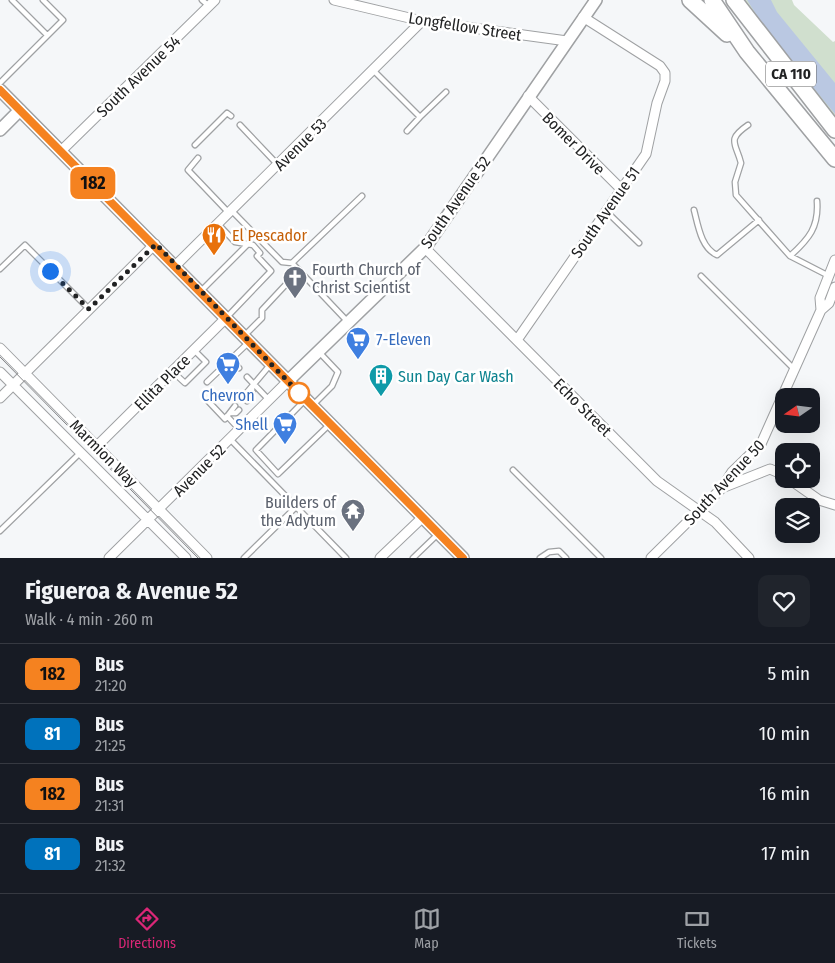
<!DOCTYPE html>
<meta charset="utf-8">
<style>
body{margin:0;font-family:"Fira Sans Condensed",sans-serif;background:#20242c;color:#f1f3f6;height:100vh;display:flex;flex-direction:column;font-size:19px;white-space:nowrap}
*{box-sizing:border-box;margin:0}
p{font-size:16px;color:#9ea1a6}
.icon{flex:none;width:28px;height:28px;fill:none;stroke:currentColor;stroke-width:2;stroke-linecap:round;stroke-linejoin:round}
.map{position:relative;height:558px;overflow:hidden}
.side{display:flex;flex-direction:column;background:#171b24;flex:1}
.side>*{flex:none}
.badge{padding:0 10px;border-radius:8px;font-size:18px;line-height:32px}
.needle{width:32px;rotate:256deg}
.fabs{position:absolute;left:775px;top:388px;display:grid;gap:10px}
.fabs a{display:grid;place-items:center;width:45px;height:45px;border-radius:10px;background:#171b24;box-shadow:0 5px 20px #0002;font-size:25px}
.you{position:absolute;width:25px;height:25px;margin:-12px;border:4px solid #fff;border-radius:50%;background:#1a73e8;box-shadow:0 0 0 8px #1a73e833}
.map>.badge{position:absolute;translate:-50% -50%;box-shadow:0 0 0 2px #fff}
.round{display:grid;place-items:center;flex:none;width:52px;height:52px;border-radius:10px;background:#20242c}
.headline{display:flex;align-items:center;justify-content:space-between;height:85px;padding:0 25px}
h1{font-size:24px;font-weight:700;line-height:38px}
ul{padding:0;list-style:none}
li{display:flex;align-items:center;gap:15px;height:60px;padding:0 25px;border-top:1px solid #363941}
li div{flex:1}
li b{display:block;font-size:19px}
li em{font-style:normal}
li .badge{min-width:55px;font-weight:700;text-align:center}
.tab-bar{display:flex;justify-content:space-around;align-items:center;height:70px;border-top:1px solid #363941;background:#171b24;font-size:14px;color:#9ea1a6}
.tab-bar a{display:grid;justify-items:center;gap:2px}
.tab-bar .on{color:#db2777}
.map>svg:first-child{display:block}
.green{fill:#d0dfce}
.water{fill:#bac8e2}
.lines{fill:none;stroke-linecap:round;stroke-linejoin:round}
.lane-casing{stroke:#9fa1a3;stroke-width:7}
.street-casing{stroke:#9fa1a3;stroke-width:11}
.secondary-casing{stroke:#9fa1a3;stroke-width:14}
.highway-casing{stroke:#9fa1a3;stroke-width:18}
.lane{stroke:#fff;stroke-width:4.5}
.street{stroke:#fff;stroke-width:9}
.secondary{stroke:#fff;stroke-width:11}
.highway{stroke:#fff;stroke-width:15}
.tram{stroke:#87888a;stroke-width:1}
.line-casing{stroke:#fff;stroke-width:11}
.line{stroke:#f58220;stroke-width:8}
.walk{stroke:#212223;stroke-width:5;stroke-dasharray:0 9}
.stop-dot{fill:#fff;stroke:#f58220;stroke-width:2.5}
.labels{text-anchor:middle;stroke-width:5;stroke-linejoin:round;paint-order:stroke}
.shield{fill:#fff;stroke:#646465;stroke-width:1}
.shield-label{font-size:15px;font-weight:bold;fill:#212223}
.street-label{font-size:16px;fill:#212223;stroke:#fff}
.food-label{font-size:16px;fill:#c56008;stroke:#fff;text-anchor:start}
.worship-label{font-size:16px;fill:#5b616d;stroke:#fff;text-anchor:start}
.shop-label{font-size:16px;fill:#366cbe;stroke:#fff;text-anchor:start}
.culture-label{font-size:16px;fill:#0d838f;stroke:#fff;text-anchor:start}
</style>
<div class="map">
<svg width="835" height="558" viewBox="0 0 835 558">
<rect width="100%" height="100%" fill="#f5f7f9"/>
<!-- green -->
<path class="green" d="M 744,0 L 792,0 L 794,5 L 833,42 L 835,41 L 835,118 L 766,33 Z"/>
<!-- water -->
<path class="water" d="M 747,0 L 771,0 L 777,12 L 835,83 L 835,114 L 768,33 Z"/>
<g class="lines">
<defs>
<path id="lane" d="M 12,0 L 47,35
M 202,0 L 209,6
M 374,71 L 420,117 L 446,92
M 0,83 L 63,20 L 43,0
M 240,125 L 277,164
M 748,125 C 726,140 736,143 741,163 L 735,182 L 736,195 L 790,256 L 829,276
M 407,131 L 420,117
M 195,145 L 227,113 L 231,116
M 198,158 L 188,170 L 228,212
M 694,210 C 698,225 701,248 717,255 L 759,220
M 232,211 L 282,262 L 292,263
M 607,212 L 639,243
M 218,224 L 235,242 L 253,245 L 260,253 L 257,256 L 271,271 L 227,317
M 790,256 C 809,239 819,227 817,201
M 0,269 L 25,245 L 89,309
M 701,276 L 794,369
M 201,291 L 247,245
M 347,321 L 292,263 L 362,196
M 245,335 L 262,318 L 262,310 L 291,279
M 231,360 L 239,368
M 172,371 L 185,383 L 206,362 L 194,350
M 247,377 L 269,400
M 207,382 L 249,342
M 243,397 L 270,365
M 305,400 L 256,450 L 278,474 L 330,424
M 208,401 L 225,419 L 235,406
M 247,401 L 252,396 L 252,388
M 313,405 L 332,386 L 338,372 L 319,352
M 231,413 L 236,413 L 239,410
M 227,416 L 239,429
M 230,439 L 346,558
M 513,470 L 601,558
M 0,531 L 80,453
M 244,558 L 296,507
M 413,558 L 437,535
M 540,558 L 549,552 L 559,551 L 566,558"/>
<path id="street" d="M 334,0 L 422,21 L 567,41
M 528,96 L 621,189
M 61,151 L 215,0
M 425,248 L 657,481 L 715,522 L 749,558
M 176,265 L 422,21
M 821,310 L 820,298 L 835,260
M 517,340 L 646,154 L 657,103 L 665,81 L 665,73 L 660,66 L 583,17
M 0,348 L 207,558
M 0,372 L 186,558
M 0,398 L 155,244
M 97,446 L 226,318
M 789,479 L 819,500 L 835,505
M 722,488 L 770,469 L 784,475
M 109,558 L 288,381
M 380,558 L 423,517
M 651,558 L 722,488 L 732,472 L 761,444 L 821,310 L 829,303 L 835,287"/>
<path id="secondary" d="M 0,90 L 463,558
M 0,130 L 20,110
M 288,381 L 425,248 L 596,0"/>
<path id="highway" d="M 690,0 L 727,34
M 712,0 L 747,52 L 835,159
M 734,0 L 835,130"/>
</defs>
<!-- lane casing -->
<use href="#lane" class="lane-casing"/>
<!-- street casing -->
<use href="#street" class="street-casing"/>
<!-- secondary casing -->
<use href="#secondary" class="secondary-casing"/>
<!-- highway casing -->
<use href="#highway" class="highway-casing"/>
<!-- lane -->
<use href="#lane" class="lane"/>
<!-- street -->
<use href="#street" class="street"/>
<!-- secondary -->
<use href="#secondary" class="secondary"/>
<!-- highway -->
<use href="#highway" class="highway"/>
<!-- tram -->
<path class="tram" d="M 0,357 L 198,558"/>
</g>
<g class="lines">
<defs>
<path id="line" d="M 0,90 L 463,558"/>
</defs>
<!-- line casing -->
<use href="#line" class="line-casing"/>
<!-- line -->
<use href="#line" class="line"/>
<!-- walk -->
<path class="walk" d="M 50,271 L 89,309 L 156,244 L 299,393"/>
</g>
<!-- icons -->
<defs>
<symbol id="restaurant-pin" viewBox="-11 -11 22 30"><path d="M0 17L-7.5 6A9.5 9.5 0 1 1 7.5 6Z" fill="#e8710a" stroke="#fff"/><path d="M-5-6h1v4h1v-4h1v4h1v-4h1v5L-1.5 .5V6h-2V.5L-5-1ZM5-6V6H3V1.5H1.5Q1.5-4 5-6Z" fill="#fff"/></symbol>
<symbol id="church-pin" viewBox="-11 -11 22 30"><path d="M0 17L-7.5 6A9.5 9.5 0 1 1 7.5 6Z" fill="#6b7280" stroke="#fff"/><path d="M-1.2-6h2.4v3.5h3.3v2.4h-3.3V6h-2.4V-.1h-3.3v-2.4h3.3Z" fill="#fff"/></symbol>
<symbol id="supermarket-pin" viewBox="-11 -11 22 30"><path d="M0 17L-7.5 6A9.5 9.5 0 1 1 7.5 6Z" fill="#3f7fe0" stroke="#fff"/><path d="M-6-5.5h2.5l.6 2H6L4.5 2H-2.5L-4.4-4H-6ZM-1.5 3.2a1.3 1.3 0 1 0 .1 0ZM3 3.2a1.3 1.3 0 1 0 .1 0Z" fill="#fff"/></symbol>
<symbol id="building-pin" viewBox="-11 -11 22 30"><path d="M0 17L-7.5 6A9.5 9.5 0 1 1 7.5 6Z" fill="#0f9aa8" stroke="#fff"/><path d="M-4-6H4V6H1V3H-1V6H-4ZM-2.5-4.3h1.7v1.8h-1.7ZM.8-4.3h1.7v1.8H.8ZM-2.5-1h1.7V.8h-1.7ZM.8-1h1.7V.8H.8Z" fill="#fff"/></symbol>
<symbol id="temple-pin" viewBox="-11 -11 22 30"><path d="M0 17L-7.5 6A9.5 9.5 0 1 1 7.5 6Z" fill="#6b7280" stroke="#fff"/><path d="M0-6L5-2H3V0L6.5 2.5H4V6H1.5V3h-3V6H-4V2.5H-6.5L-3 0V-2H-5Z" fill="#fff"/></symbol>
</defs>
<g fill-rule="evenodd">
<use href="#restaurant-pin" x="200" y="221" width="28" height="38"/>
<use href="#church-pin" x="281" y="264" width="28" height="38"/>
<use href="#supermarket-pin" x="344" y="325" width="28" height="38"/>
<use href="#supermarket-pin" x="214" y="350" width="28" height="38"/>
<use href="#building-pin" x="367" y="362" width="28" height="38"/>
<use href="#supermarket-pin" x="271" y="410" width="28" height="38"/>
<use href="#temple-pin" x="339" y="497" width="28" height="38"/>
</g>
<!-- markers -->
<circle class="stop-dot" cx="299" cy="393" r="10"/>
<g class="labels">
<!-- shield labels -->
<rect class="shield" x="766" y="61.5" width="50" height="25" rx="4"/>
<g class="shield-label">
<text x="791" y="79">CA 110</text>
</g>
<!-- street labels -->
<g class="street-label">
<text transform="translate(465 26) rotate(9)" y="6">Longfellow Street</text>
<text transform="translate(138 76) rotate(-44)" y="6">South Avenue 54</text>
<text transform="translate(574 143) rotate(45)" y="6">Bomer Drive</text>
<text transform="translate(300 144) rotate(-45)" y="6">Avenue 53</text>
<text transform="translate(455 202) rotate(-55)" y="6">South Avenue 52</text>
<text transform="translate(605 212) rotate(-55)" y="6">South Avenue 51</text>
<text transform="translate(162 382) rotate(-45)" y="6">Ellita Place</text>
<text transform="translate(583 407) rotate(45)" y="6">Echo Street</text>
<text transform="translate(104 453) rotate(45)" y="6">Marmion Way</text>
<text transform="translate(199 470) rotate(-45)" y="6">Avenue 52</text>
<text transform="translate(724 482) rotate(-47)" y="6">South Avenue 50</text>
</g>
<!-- food labels -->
<g class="food-label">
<text x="232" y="241">El Pescador</text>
</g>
<!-- worship labels -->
<g class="worship-label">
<text x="312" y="275">Fourth Church of<tspan x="312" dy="18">Christ Scientist</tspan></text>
<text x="336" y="508" text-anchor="end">Builders of<tspan x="336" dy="18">the Adytum</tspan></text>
</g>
<!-- shop labels -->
<g class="shop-label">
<text x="376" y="345">7-Eleven</text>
<text x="228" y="401" text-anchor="middle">Chevron</text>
<text x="268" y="430" text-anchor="end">Shell</text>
</g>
<!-- culture labels -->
<g class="culture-label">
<text x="398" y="382">Sun Day Car Wash</text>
</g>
</g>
</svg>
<div class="fabs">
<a><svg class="needle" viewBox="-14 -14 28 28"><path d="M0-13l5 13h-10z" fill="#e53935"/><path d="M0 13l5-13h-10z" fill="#9ea1a6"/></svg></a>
<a><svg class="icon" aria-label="locate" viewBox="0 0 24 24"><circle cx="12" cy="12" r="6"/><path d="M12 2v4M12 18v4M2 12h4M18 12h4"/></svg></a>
<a><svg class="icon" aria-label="layers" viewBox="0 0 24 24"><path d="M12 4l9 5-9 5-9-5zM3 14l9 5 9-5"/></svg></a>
</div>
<div class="you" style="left:50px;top:271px"></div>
<b class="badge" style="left:93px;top:183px;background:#f58220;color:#111">182</b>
</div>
<section class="side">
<div class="headline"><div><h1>Figueroa &amp; Avenue 52</h1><p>Walk · 4 min · 260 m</p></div><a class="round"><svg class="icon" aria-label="heart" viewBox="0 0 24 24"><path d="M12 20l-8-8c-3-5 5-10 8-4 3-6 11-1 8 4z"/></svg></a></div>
<ul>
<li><span class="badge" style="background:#f58220;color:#111">182</span><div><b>Bus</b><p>21:20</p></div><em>5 min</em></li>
<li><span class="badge" style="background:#0072bc;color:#fff">81</span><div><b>Bus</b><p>21:25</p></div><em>10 min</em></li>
<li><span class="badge" style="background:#f58220;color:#111">182</span><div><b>Bus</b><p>21:31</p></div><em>16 min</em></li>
<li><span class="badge" style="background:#0072bc;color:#fff">81</span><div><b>Bus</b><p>21:32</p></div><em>17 min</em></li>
</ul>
</section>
<nav class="tab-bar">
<a class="on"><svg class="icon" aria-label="directions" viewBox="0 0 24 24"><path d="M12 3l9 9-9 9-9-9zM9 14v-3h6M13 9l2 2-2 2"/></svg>Directions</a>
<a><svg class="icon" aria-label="map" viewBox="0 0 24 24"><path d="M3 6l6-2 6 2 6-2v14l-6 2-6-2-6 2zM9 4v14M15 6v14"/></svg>Map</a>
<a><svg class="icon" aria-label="tickets" viewBox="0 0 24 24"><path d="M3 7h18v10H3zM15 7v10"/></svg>Tickets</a>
</nav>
